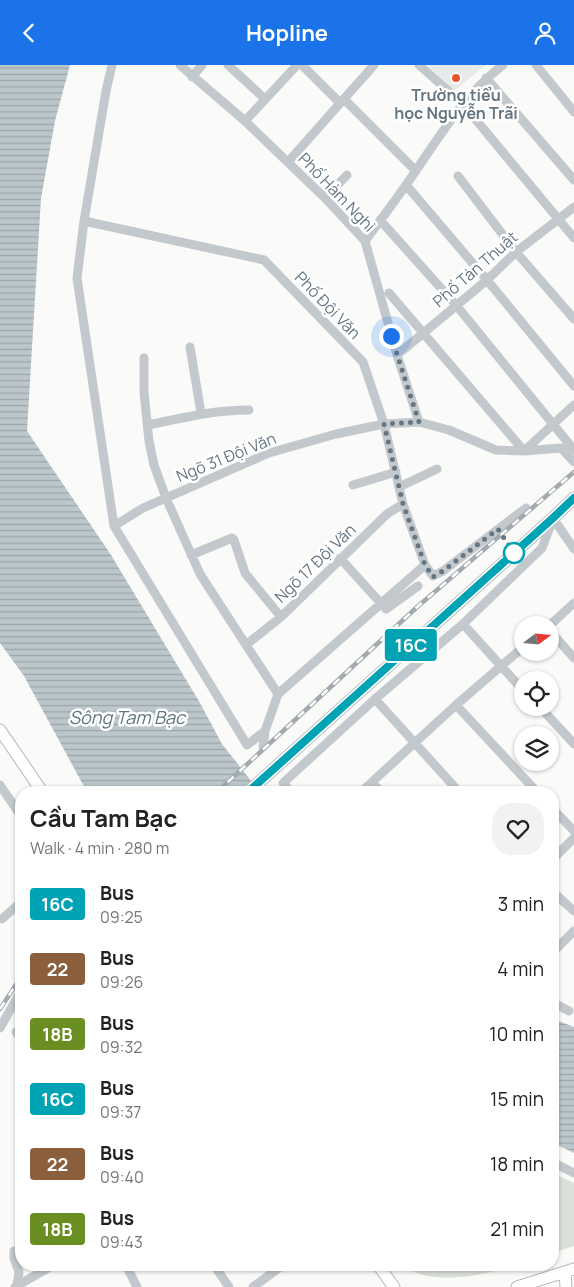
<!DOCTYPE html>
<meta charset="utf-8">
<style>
body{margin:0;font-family:Manrope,sans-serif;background:#f2f2f2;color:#222;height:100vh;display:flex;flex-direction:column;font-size:19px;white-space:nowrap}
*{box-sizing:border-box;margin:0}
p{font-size:16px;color:#767676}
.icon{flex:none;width:28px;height:28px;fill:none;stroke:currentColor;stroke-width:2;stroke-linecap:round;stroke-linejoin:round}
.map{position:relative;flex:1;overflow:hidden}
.details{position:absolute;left:15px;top:721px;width:544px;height:485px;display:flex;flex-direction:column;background:#fff;border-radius:20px;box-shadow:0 1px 4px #0004}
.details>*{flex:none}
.badge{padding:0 10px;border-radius:4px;font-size:18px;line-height:32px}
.needle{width:32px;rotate:74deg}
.buttons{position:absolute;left:514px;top:551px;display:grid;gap:10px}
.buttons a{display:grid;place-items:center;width:45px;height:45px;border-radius:50%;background:#fff;box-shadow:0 1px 4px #0004;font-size:25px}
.you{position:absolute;width:25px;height:25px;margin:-12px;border:4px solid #fff;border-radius:50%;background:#1a73e8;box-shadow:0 0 0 8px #1a73e833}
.map>.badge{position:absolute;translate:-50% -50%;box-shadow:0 0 0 2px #fff}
.round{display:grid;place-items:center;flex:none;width:52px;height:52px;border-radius:20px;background:#f2f2f2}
.overview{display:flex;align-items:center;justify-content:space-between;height:85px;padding:0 15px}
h1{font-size:24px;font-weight:700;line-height:38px}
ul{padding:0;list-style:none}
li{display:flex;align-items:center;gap:15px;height:65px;padding:0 15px}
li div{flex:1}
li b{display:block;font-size:19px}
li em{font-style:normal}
li .badge{min-width:55px;font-weight:700;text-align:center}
header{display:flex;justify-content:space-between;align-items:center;height:65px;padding:0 15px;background:#1a73e8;color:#fff;font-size:22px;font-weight:700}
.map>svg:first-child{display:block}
.built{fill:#e8e9e9}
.green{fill:#dadfd7}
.water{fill:url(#water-rules)}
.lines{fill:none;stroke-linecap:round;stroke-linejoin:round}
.major-casing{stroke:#b5babe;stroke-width:13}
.minor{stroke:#c3c8cc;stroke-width:9}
.major{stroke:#fff;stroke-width:11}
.rail-casing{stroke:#a2aab0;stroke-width:4.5}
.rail{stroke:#fff;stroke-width:2.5;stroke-dasharray:8;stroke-linecap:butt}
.line-casing{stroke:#fff;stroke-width:11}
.line{stroke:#00a3b4;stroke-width:8}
.walk{stroke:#657683;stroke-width:5;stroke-dasharray:0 9}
.poi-dot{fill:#e4572e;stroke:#fff;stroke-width:2}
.stop-dot{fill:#fff;stroke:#00a3b4;stroke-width:2.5}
.labels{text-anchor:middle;stroke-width:5;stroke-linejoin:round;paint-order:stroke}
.poi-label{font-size:16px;font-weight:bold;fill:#657683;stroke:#fff}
.street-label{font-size:16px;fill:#657683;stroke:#fff}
.water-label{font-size:18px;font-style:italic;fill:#60757c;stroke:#fff}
</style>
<header><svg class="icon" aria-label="back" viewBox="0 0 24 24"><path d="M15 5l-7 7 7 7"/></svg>Hopline<svg class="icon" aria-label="person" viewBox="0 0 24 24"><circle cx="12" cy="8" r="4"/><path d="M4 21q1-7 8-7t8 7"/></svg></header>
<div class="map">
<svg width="574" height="1222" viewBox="0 0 574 1222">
<defs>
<pattern id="water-rules" width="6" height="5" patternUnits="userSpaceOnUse" patternTransform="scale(1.25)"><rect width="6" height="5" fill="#bbc7cb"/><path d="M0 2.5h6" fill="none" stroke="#9ca6aa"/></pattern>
</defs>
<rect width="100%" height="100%" fill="#fafaf8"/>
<!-- built -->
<path class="built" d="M 428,0 L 486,0 L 454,26 Z"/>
<!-- green -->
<path class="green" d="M 552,1108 L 574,1118 L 574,1181 L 553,1188 Z
M 403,1200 L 516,1200 C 483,1211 429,1222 403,1200 Z"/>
<!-- water -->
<path class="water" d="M 0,0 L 70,0 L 55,56 L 41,133 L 27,366 L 111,490 L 200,638 L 222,679 L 260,727 L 87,727 L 24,611 L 0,578 Z
M 553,954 L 574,962 L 574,1088 L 553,1078 Z"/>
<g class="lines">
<defs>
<path id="major" d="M 0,665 L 43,728
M 247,728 L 553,453 L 574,433
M 378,1200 L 394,1222
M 565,1207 L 566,1222
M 517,1222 L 574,1204"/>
</defs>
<!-- major casing -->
<use href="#major" class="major-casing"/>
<!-- minor -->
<path class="minor" d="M 112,0 L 106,26 L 84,156 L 77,213 L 114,461 L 247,680 L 265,666
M 180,0 L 245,56 L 325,133 L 365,176 L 397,290 L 419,357 L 449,365 L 496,385 L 524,386 L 561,383 L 574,397
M 228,0 L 265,34
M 302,0 L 340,38
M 419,0 L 462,38 L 574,173
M 536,0 L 574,47
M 192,12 L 202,0
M 486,13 L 574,115
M 344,34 L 416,106
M 245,56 L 297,0
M 288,97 L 374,0
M 458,111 L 516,187 L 574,254
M 406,120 L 487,215 L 574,321
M 325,133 L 347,110
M 380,155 L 456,240 L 574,385
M 84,156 L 264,195 L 363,297 L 384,359 L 403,439 L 425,500 L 433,511 L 443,506 L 526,443
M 365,176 C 383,152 401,128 417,104 C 443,66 466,28 503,0
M 389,228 L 524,386
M 190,282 L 201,348
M 397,290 L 487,215 L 516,187 L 574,142
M 144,293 L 144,327 L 149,376 L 154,400 L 166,433 L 200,509 L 278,629 L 265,666 L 263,682
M 148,360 C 182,353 214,345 249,345
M 524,386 L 574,340
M 353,420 L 396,407
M 399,422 L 437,404
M 553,453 L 574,484
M 114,461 L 143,443 L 269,388 L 336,369 L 384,359 L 419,357
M 191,490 L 232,473 L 234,475 L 245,508 L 281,552
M 340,493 L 386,544 L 418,521
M 463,559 L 522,624
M 550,560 L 574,538
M 550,566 L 574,593
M 247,579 L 281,552 L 387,449 L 403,439
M 278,629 L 425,500
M 375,634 L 460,728
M 456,640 L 538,728
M 540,642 L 574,679
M 372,717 L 382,728
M 0,720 L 21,751
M 292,728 L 283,718 L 375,634 L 463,559 L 542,483 L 553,454
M 360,728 L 456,640 L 522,583
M 552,743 L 574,766
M 552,795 L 574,773
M 552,826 L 574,846
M 2,854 L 21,837
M 552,888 L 574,866
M 552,937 L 569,946
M 0,963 L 21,926
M 16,967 L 21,973
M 552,1097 L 574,1108
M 14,1186 L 14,1193 L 19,1207 L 17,1220 L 18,1222
M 126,1200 L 137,1222
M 214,1200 L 229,1222
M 15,1222 L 48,1203
M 253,1222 L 283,1200"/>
<!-- major -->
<use href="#major" class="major"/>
<defs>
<path id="rail" d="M 216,728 L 416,543 L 574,407
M 0,944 L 21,912"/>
</defs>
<!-- rail casing -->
<use href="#rail" class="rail-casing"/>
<!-- rail -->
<use href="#rail" class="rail"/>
</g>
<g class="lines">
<defs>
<path id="line" d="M 247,728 L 553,453 L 574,433"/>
</defs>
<!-- line casing -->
<use href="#line" class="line-casing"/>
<!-- line -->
<use href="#line" class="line"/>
<!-- walk -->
<path class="walk" d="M 391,271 L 419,357 L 384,359 L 403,439 L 425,500 L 433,512 L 443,506 L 498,464 L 514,488"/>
</g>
<!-- markers -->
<circle class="poi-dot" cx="456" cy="13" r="5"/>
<circle class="stop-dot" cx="514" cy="488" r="10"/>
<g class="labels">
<!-- poi labels -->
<g class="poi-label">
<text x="456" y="36">Trường tiểu<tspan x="456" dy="18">học Nguyễn Trãi</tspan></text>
</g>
<!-- street labels -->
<g class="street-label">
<text transform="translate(337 127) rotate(46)" y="6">Phố Hàm Nghi</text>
<text transform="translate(475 204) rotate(-41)" y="6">Phố Tán Thuật</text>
<text transform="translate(328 240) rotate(46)" y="6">Phố Đội Văn</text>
<text transform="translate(226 392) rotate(-22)" y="6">Ngõ 31 Đội Văn</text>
<text transform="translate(315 498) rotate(-44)" y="6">Ngõ 17 Đội Văn</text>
</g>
<!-- water labels -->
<g class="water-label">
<text x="127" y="659">Sông Tam Bạc</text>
</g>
</g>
</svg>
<div class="buttons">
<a><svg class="needle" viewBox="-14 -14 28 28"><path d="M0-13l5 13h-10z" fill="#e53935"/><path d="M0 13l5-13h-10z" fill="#767676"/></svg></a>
<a><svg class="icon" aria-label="locate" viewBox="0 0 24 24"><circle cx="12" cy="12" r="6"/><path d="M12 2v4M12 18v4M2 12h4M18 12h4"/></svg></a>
<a><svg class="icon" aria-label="layers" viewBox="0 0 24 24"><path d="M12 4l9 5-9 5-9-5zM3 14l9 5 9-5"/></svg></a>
</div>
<div class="you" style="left:391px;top:271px"></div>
<b class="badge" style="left:411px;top:580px;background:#00a3b4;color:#fff">16C</b>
<section class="details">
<div class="overview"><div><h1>Cầu Tam Bạc</h1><p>Walk · 4 min · 280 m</p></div><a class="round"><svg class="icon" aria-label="heart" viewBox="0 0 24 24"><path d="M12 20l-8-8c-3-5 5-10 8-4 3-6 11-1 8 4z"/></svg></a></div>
<ul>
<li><span class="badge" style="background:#00a3b4;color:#fff">16C</span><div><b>Bus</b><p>09:25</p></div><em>3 min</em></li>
<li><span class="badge" style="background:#8b5e3c;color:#fff">22</span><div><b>Bus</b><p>09:26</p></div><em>4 min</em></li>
<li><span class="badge" style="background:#6b8e23;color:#fff">18B</span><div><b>Bus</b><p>09:32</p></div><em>10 min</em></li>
<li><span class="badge" style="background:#00a3b4;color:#fff">16C</span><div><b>Bus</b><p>09:37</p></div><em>15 min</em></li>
<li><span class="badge" style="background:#8b5e3c;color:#fff">22</span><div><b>Bus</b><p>09:40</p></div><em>18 min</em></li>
<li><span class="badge" style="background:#6b8e23;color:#fff">18B</span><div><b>Bus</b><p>09:43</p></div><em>21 min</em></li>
</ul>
</section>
</div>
